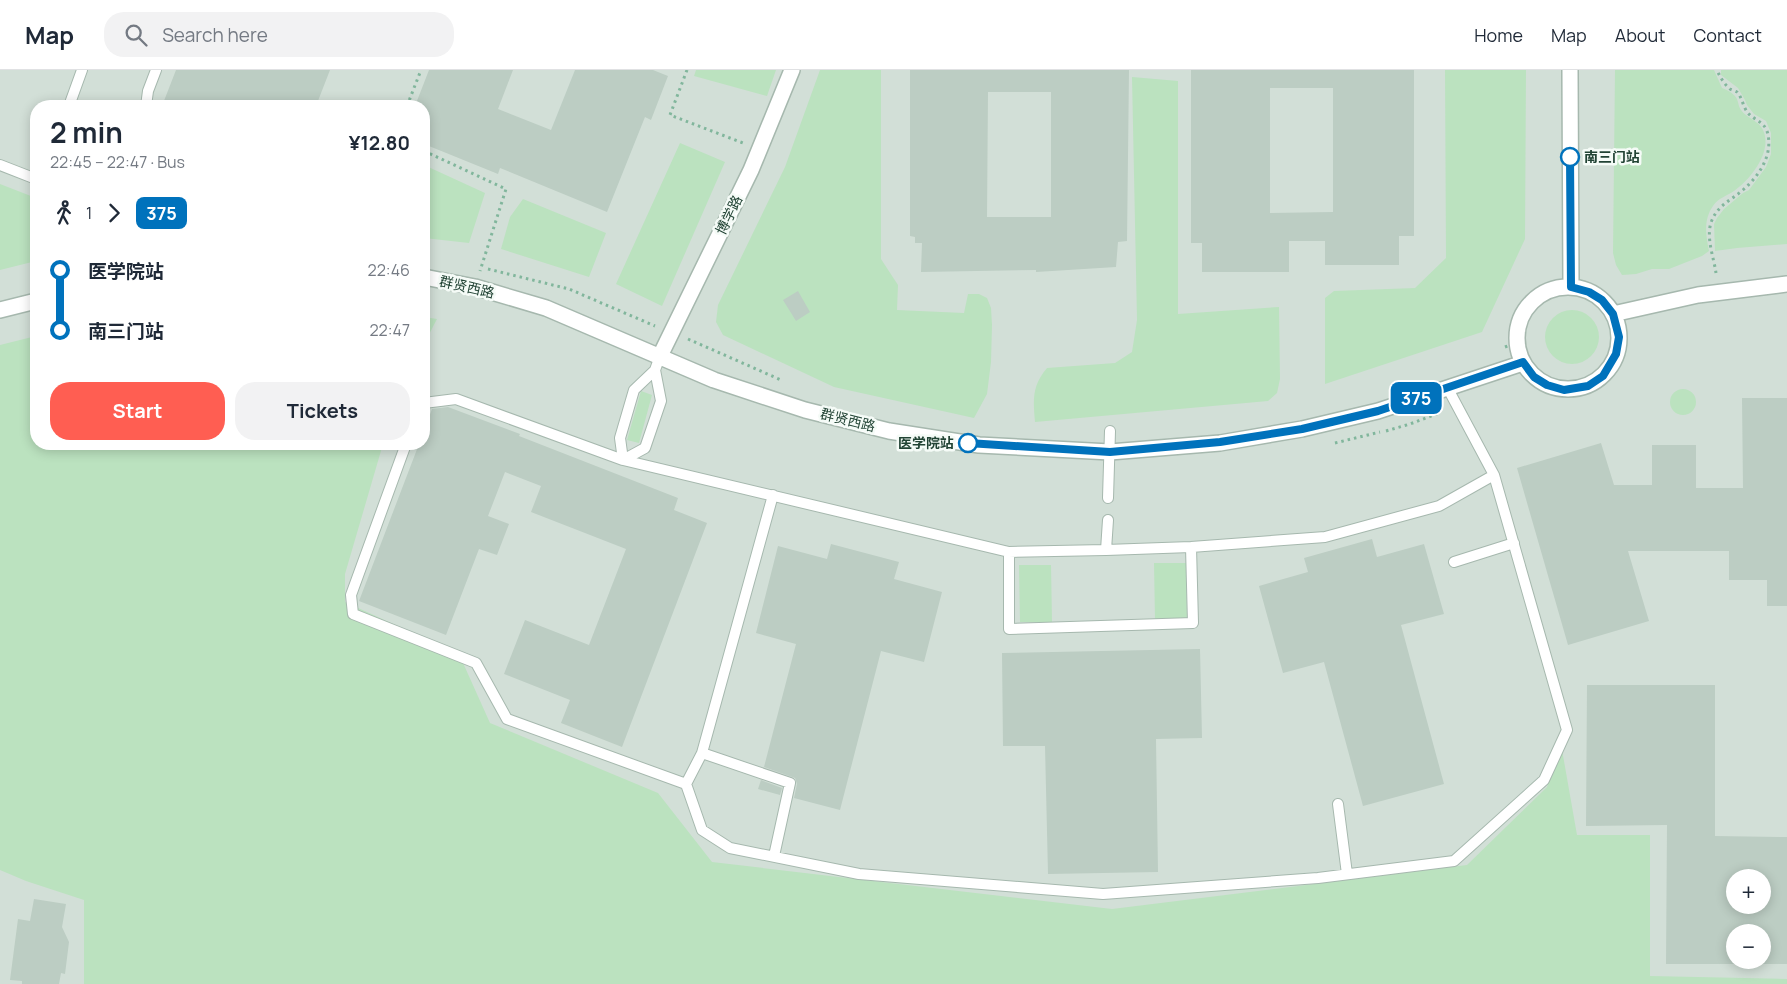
<!DOCTYPE html>
<meta charset="utf-8">
<style>
body{margin:0;font-family:Manrope,"Noto Sans SC",sans-serif;background:#f2f2f3;color:#1f2937;height:100vh;display:flex;flex-direction:column;font-size:19px;white-space:nowrap}
*{box-sizing:border-box;margin:0}
p{font-size:16px;color:#747a83}
.icon{flex:none;width:28px;height:28px;fill:none;stroke:currentColor;stroke-width:2;stroke-linecap:round;stroke-linejoin:round}
.map{position:relative;flex:1;overflow:hidden}
.drawer{position:absolute;left:30px;top:30px;width:400px;height:350px;display:flex;flex-direction:column;background:#fff;border-radius:20px;box-shadow:0 2px 12px #0003}
.drawer>*{flex:none}
.badge{padding:0 10px;border-radius:8px;font-size:18px;line-height:32px}
.tools{position:absolute;left:1726px;top:799px;display:grid;gap:10px}
.tools a{display:grid;place-items:center;width:45px;height:45px;border-radius:50%;background:#fff;box-shadow:0 2px 12px #0003;font-size:25px}
.map>.badge{position:absolute;translate:-50% -50%;box-shadow:0 0 0 2px #fff}
.legs{display:flex;align-items:center;gap:8px;height:55px;padding:0 20px;font-size:16px}
.legs p{margin-inline-start:auto}
.summary{display:flex;align-items:center;justify-content:space-between;height:85px;padding:0 20px}
h1{font-size:28px;font-weight:700;line-height:38px}
.primary-button{display:flex;gap:10px;margin-top:auto;padding:10px 20px}
.primary-button a{flex:1;height:58px;border-radius:20px;background:#ff5e52;color:#fff;font-size:20px;font-weight:700;line-height:58px;text-align:center}
.primary-button a+a{background:#f2f2f3;color:#1f2937}
ul{padding:0 20px;list-style:none}
li{display:flex;align-items:center;gap:18px;height:60px;font-size:19px}
li i{display:grid;place-items:center;width:8px;height:100%;margin:0 6px;background:currentColor}
li i::after{content:'';width:12px;height:12px;margin:-6px;border:4px solid;border-radius:50%;background:#fff}
li p{margin-inline-start:auto}
li:first-child i{background:linear-gradient(#0000 50%,currentColor 0)}
li:last-child i{background:linear-gradient(currentColor 50%,#0000 0)}
header{display:flex;align-items:center;gap:30px;box-sizing:border-box;height:70px;padding:0 25px;background:#fff;border-bottom:1px solid #e0e1e3}
header strong{font-size:24px}
nav{display:flex;gap:28px;margin-inline-start:auto;font-size:18px}
.search{width:350px;height:45px;background:#f2f2f3;display:flex;align-items:center;gap:12px;box-sizing:border-box;padding:0 18px;border-radius:20px;color:#747a83;font-size:19px}
.map>svg:first-child{display:block}
.built{fill:#d2dfd7;fill-rule:evenodd}
.green{fill:#bbe2bf}
.building{fill:#bccdc3;fill-rule:evenodd}
.lines{fill:none;stroke-linecap:round;stroke-linejoin:round}
.lane-casing{stroke:#a6b8ae;stroke-width:12}
.street-casing{stroke:#a6b8ae;stroke-width:18}
.path{stroke:#81b69c;stroke-width:3;stroke-dasharray:2.5 4;stroke-linecap:butt}
.lane{stroke:#fff;stroke-width:10}
.street{stroke:#fff;stroke-width:15}
.line-1-casing{stroke:#fff;stroke-width:11}
.line-1{stroke:#0072bc;stroke-width:8}
.stop-1-dot{fill:#fff;stroke:#0072bc;stroke-width:2.5}
.labels{text-anchor:middle;stroke-width:5;stroke-linejoin:round;paint-order:stroke}
.stop-label{font-size:14px;font-weight:bold;fill:#214334;stroke:#f5fbf7;text-anchor:start}
.street-label{font-size:14px;fill:#214334;stroke:#f5fbf7}
</style>
<header>
<strong>Map</strong>
<div class="search"><svg class="icon" aria-label="search" viewBox="0 0 24 24"><circle cx="10" cy="10" r="6"/><path d="M15 15l6 6"/></svg>Search here</div>
<nav><a>Home</a><a>Map</a><a>About</a><a>Contact</a></nav>
</header>
<div class="map">
<svg width="1787" height="914" viewBox="0 0 1787 914">
<rect width="100%" height="100%" fill="#e4efe8"/>
<!-- built -->
<path class="built" d="M 0,0 L 1787,0 L 1787,914 L 0,914 ZM 36,36 L 424,36 L 424,374 L 36,374 ZM 1735,808 L 1762,808 L 1762,835 L 1735,835 ZM 1735,862 L 1762,862 L 1762,890 L 1735,890 Z"/>
<!-- green -->
<path class="green" d="M 696,0 L 776,0 L 767,26 L 694,6 Z
M 820,0 L 881,0 L 881,189 L 898,215 L 897,240 L 964,243 L 968,224 L 979,224 L 987,228 L 991,238 L 992,255 L 991,292 L 987,324 L 974,348 L 834,317 L 723,265 L 716,252 L 718,235 L 785,97 Z
M 1445,0 L 1526,0 L 1525,169 L 1482,262 L 1325,314 L 1325,228 L 1334,221 L 1415,218 L 1446,188 Z
M 1615,0 L 1714,0 L 1722,18 C 1746,28 1732,34 1746,45 C 1752,50 1759,52 1763,60 C 1773,81 1751,109 1734,121 C 1727,126 1718,128 1713,136 C 1703,150 1706,166 1709,181 L 1702,186 L 1669,199 L 1652,199 L 1636,204 L 1622,205 L 1616,195 L 1613,183 Z
M 1721,0 L 1787,0 L 1787,174 L 1737,178 L 1715,181 L 1714,154 L 1717,148 L 1724,139 L 1743,123 L 1749,120 L 1766,97 L 1771,84 L 1771,63 L 1766,51 L 1754,44 L 1747,35 L 1745,30 L 1738,18 L 1721,5 Z
M 1132,7 L 1178,11 L 1178,244 L 1279,237 L 1280,309 L 1277,323 L 1268,331 L 1035,352 C 1033,329 1032,316 1047,298 L 1115,293 L 1132,282 L 1137,250 Z
M 680,73 L 725,92 L 662,236 L 616,214 Z
M 424,95 L 485,123 L 469,173 L 424,168 Z
M 0,114 L 36,128 L 36,191 L 0,200 Z
M 523,129 L 606,163 L 589,207 L 501,179 L 510,147 Z
M1545 267a27 27 0 1 1 54 0a27 27 0 1 1-54 0Z
M 424,247 L 437,249 L 424,274 Z
M 36,266 L 36,374 L 383,374 L 345,504 L 345,532 L 459,584 L 490,653 L 658,723 L 712,792 L 1112,839 L 1467,795 L 1547,717 L 1561,674 L 1577,765 L 1650,765 L 1650,906 L 1787,909 L 1787,914 L 84,914 L 84,830 L 26,811 L 0,800 L 0,275 Z
M1670 332a13 13 0 1 1 26 0a13 13 0 1 1-26 0Z
M 641,321 L 652,325 L 639,373 L 627,370 Z
M 1154,493 L 1186,493 L 1187,549 L 1155,550 Z
M 1019,495 L 1051,495 L 1052,552 L 1020,552 Z"/>
<!-- building -->
<path class="building" d="M 176,0 L 330,0 L 316,36 L 162,36 Z
M 429,0 L 513,0 L 498,39 L 551,60 L 575,0 L 653,0 L 668,6 L 651,50 L 645,47 L 607,142 L 500,98 L 498,104 L 424,74 L 424,36 L 415,36 Z
M 910,0 L 1129,0 L 1127,171 L 1118,172 L 1116,197 L 1036,202 L 1036,200 L 921,202 L 922,173 L 915,173 L 915,167 L 910,166 ZM 988,22 L 1051,22 L 1051,147 L 987,147 Z
M 1191,0 L 1414,0 L 1414,166 L 1399,166 L 1399,195 L 1325,195 L 1325,171 L 1289,171 L 1289,202 L 1202,202 L 1202,173 L 1191,173 ZM 1270,18 L 1333,18 L 1333,142 L 1270,143 Z
M 798,221 L 810,242 L 796,251 L 783,230 Z
M 1742,328 L 1787,328 L 1787,536 L 1767,536 L 1767,510 L 1729,510 L 1729,481 L 1628,481 L 1649,551 L 1568,575 L 1517,398 L 1601,373 L 1614,415 L 1652,415 L 1652,375 L 1696,375 L 1696,418 L 1743,418 Z
M 448,337 L 520,364 L 519,366 L 678,428 L 674,440 L 707,453 L 622,677 L 561,653 L 570,630 L 504,604 L 525,550 L 589,575 L 626,479 L 531,442 L 541,416 L 505,402 L 488,446 L 509,454 L 497,485 L 479,479 L 446,565 L 359,531 L 419,374 L 424,374 L 424,361 L 432,339 Z
M 1372,469 L 1377,487 L 1424,474 L 1444,544 L 1401,555 L 1444,714 L 1363,736 L 1324,592 L 1283,603 L 1259,516 L 1308,502 L 1304,488 Z
M 831,474 L 899,492 L 894,509 L 942,522 L 924,592 L 881,581 L 840,740 L 794,728 L 797,714 L 795,708 L 764,697 L 796,574 L 756,563 L 778,476 L 827,489 Z
M 1200,579 L 1202,668 L 1156,669 L 1158,802 L 1048,804 L 1045,676 L 1003,676 L 1002,583 Z
M 1587,615 L 1715,615 L 1715,766 L 1787,767 L 1787,894 L 1666,894 L 1667,755 L 1586,756 ZM 1735,808 L 1762,808 L 1762,835 L 1735,835 ZM 1735,862 L 1762,862 L 1762,890 L 1735,890 Z
M 761,710 L 782,718 L 780,725 L 758,719 Z
M 34,829 L 66,834 L 62,857 L 69,872 L 65,904 L 61,903 L 59,914 L 22,914 L 22,911 L 10,910 L 18,849 L 30,851 Z"/>
<g class="lines">
<defs>
<path id="lane" d="M 69,36 L 82,0
M 146,36 L 148,21 L 156,0
M 0,95 L 36,109
M 655,300 L 634,320 L 620,368 L 623,390 L 645,378 L 661,331 L 655,300 L 660,286
M 424,333 L 456,329 L 623,390 L 1009,482
M 406,374 L 351,525 L 353,544 L 476,593 L 507,649 L 686,714 L 702,683 L 773,425
M 1108,428 L 1110,361
M 1108,450 L 1106,480 L 1191,477 L 1325,467 L 1439,436 L 1494,405
M 1106,480 L 1009,482 L 1009,559 L 1193,553 L 1191,477
M 1454,492 L 1514,473
M 702,683 L 790,713 L 774,786
M 686,714 L 702,760 L 730,778 L 859,804 L 1103,824 L 1318,808 L 1454,791 L 1544,710 L 1567,660 L 1494,405 L 1447,317
M 1338,734 L 1347,804"/>
<path id="street" d="M 1570,0 L 1571,217
M 424,207 L 475,217 L 546,238 L 714,310 L 805,340 L 889,361 L 979,375 L 1110,382 L 1220,373 L 1302,359 L 1378,341 L 1523,293
M1517 268a51 51 0 1 1 102 0a51 51 0 1 1-102 0Z
M 0,240 L 36,231
M 1613,244 L 1698,225 L 1787,214
M 660,286 L 751,100 L 792,0"/>
</defs>
<!-- lane casing -->
<use href="#lane" class="lane-casing"/>
<!-- street casing -->
<use href="#street" class="street-casing"/>
<!-- path -->
<path class="path" d="M 687,0 L 670,45 L 743,73
M 407,36 L 421,0
M 424,81 L 506,119 L 480,201
M 488,199 L 569,219 L 655,256
M 1716,203 C 1714,188 1705,166 1712,150 C 1719,134 1732,130 1744,119 C 1760,105 1774,83 1767,61 C 1763,51 1754,50 1748,43 C 1743,37 1742,27 1737,22 C 1735,21 1732,20 1730,19 C 1724,14 1720,7 1717,0
M 688,269 L 781,310
M 1505,277 L 1517,272
M 1386,361 L 1410,354 L 1439,343
M 1335,373 L 1380,362"/>
<!-- lane -->
<use href="#lane" class="lane"/>
<!-- street -->
<use href="#street" class="street"/>
</g>
<g class="lines">
<defs>
<path id="line-1" d="M 968,373 L 1110,382 L 1220,372 L 1302,359 L 1378,341 L 1523,292 L 1534,307 L 1547,315 L 1564,320 L 1588,316 L 1603,306 L 1616,284 L 1619,267 L 1613,244 L 1602,230 L 1589,222 L 1571,217 L 1570,87"/>
</defs>
<!-- line-1 casing -->
<use href="#line-1" class="line-1-casing"/>
<!-- line-1 -->
<use href="#line-1" class="line-1"/>
</g>
<!-- markers -->
<g class="stop-1-dot">
<circle cx="1570" cy="87" r="9"/>
<circle cx="968" cy="373" r="9"/>
</g>
<g class="labels">
<!-- stop labels -->
<g class="stop-label">
<text x="1584" y="92">南三门站</text>
<text x="954" y="378" text-anchor="end">医学院站</text>
</g>
<!-- street labels -->
<g class="street-label">
<text transform="translate(729 145) rotate(-64)" y="5">博学路</text>
<text transform="translate(467 217) rotate(13)" y="5">群贤西路</text>
<text transform="translate(848 350) rotate(14)" y="5">群贤西路</text>
</g>
</g>
</svg>
<div class="tools">
<a>+</a>
<a>−</a>
</div>
<b class="badge" style="left:1416px;top:328px;background:#0072bc;color:#fff">375</b>
<section class="drawer">
<div class="summary"><div><h1>2 min</h1><p>22:45 – 22:47 · Bus</p></div><b>¥12.80</b></div>
<div class="legs"><svg class="icon" aria-label="walk" viewBox="0 0 24 24"><circle cx="13" cy="4" r="2"/><path d="M13 8l-2 6 4 7M11 14l-3 7M7 12l3-4h3l4 4"/></svg>1<svg class="icon" aria-label="forward" viewBox="0 0 24 24"><path d="M9 5l7 7-7 7"/></svg><b class="badge" style="background:#0072bc;color:#fff">375</b></div>
<ul>
<li><i style="color:#0072bc"></i><b>医学院站</b><p>22:46</p></li>
<li><i style="color:#0072bc"></i><b>南三门站</b><p>22:47</p></li>
</ul>
<div class="primary-button"><a>Start</a><a>Tickets</a></div>
</section>
</div>
